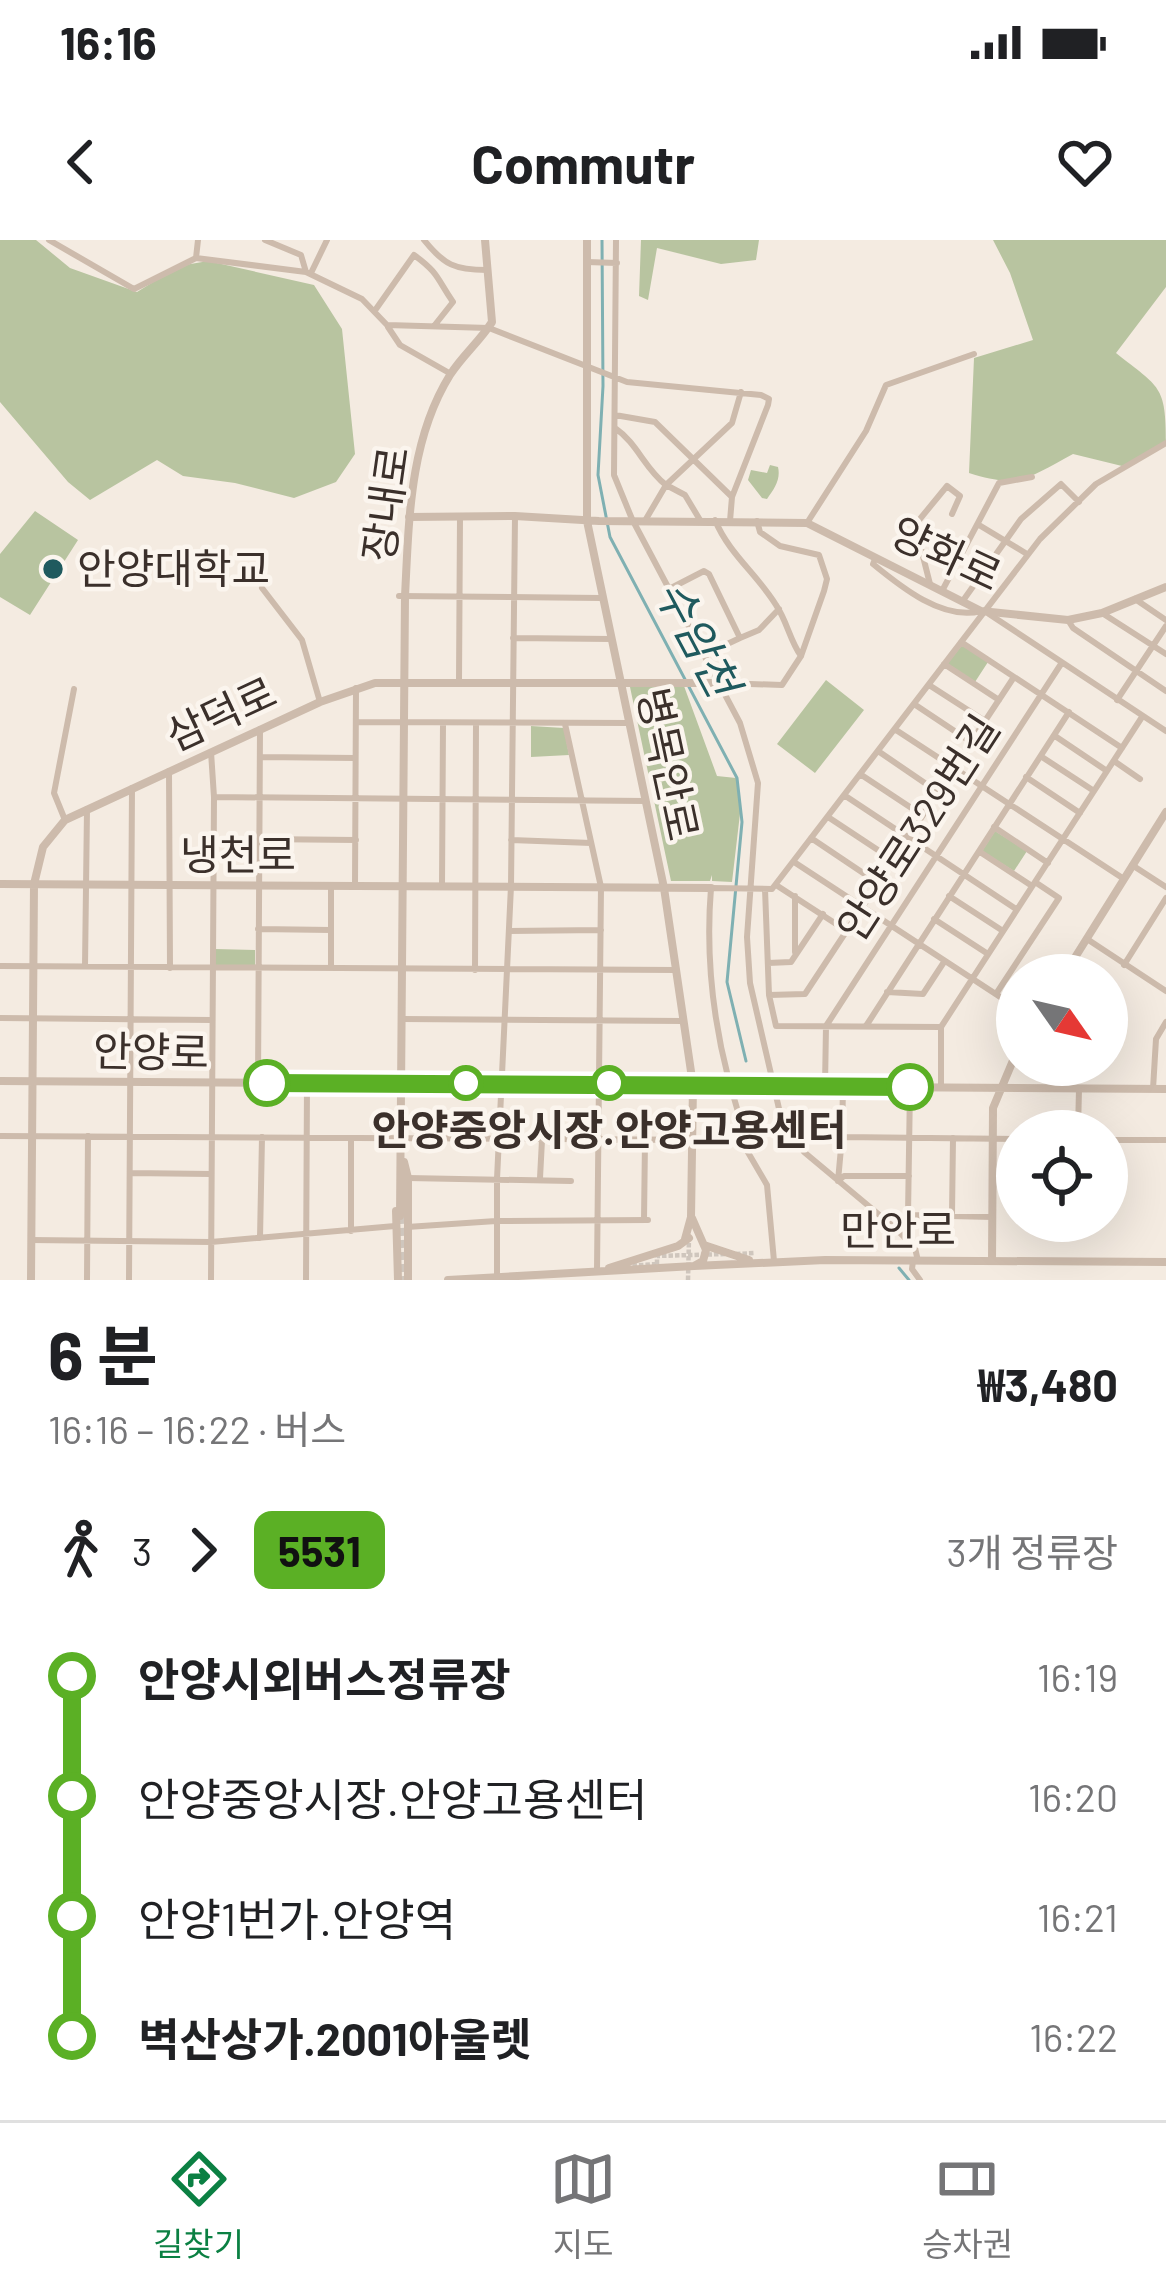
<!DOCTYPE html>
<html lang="ko">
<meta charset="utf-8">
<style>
body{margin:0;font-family:Barlow,"Noto Sans KR",sans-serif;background:#f2f2f2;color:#202124;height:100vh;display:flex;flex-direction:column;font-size:45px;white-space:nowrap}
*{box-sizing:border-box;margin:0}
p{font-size:39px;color:#757577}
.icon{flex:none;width:66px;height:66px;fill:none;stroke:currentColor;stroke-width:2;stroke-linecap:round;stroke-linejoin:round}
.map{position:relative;height:1040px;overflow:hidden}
.panel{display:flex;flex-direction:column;background:#fff;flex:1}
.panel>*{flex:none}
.badge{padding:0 24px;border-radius:18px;font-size:42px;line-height:78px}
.needle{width:78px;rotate:124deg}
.tools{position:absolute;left:996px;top:714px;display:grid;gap:24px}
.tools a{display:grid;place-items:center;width:132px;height:132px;border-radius:50%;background:#fff;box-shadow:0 12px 48px #0002;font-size:60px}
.map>.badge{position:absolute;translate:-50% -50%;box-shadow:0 0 0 6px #fff}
.legs{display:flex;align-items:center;gap:18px;height:132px;padding:0 48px;font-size:39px}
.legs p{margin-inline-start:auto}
.overview{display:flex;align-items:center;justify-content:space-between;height:204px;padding:0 48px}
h1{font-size:66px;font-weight:700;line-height:90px}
ul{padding:0 48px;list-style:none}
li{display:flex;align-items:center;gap:42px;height:120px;font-size:45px}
li i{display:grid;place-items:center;width:18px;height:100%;margin:0 15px;background:currentColor}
li i::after{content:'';width:30px;height:30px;margin:-15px;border:9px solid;border-radius:50%;background:#fff}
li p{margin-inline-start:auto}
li:first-child i{background:linear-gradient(#0000 50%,currentColor 0)}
li:last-child i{background:linear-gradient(currentColor 50%,#0000 0)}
.status{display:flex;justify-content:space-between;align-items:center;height:84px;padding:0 60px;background:#fff;direction:ltr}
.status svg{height:33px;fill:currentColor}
header{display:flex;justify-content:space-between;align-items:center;height:156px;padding:0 48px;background:#fff;font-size:54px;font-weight:700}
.tabs{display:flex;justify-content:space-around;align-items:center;height:168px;border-top:3px solid #e0e0e0;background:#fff;font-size:33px;color:#757577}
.tabs a{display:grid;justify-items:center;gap:6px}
.tabs .on{color:#0b8043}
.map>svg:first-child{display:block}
.green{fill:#b8c4a0}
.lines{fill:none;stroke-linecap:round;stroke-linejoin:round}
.stream{stroke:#7fb0b2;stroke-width:3}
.pedestrian-tunnel{stroke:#cfc6bd;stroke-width:4.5;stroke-dasharray:4.5 2;stroke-linecap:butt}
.tertiary-tunnel{stroke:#cfc6bd;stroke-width:8;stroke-dasharray:8 4;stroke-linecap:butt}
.minor{stroke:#cdbbac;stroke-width:6}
.tertiary{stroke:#cdbbac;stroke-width:8}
.line-1-casing{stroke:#fff;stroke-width:27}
.line-1{stroke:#5bb025;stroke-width:18}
.poi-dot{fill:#1f5a5e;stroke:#fbf5ee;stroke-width:4.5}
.stop-1-dot{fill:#fff;stroke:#5bb025;stroke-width:6}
.labels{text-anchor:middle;stroke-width:9;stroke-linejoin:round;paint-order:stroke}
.street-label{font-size:42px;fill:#3b302b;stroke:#fbf5ee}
.poi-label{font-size:42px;fill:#3b302b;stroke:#fbf5ee;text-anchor:start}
.stop-label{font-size:42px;font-weight:bold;fill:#3b302b;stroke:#fbf5ee}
.water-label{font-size:45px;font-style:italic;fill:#1f5a5e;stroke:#fbf5ee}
</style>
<div class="status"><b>16:16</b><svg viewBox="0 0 49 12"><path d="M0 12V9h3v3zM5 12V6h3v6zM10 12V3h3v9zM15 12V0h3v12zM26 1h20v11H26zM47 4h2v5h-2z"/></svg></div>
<header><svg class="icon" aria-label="back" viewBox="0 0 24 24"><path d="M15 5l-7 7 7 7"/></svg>Commutr<svg class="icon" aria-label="heart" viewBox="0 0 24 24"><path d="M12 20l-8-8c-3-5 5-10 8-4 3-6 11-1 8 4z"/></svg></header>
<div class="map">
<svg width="1166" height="1040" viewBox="0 0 1166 1040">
<rect width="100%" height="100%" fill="#f4ebe1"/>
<!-- green -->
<path class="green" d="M 0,0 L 36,0 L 70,28 L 137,52 L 179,26 L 208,21 L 314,45 L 342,89 L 355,214 L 336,242 L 294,258 L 235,243 L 183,236 L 157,220 L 90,260 L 68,242 L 0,162 Z
M 641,0 L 759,0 L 756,20 L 721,24 L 657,8 L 648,60 L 639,56 Z
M 993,0 L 1166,0 L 1166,47 L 1116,113 C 1160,148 1166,145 1166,203 L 1122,226 L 1073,214 C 1031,237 1017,249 969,233 L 974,118 L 1033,100 L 1010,33 Z
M 770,225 L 778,227 C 781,240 774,249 767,259 L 762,258 L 748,240 L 751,230 L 767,233 Z
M 35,271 L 78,300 L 30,375 L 0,357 L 0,314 Z
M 962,405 L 988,422 L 975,442 L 947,424 Z
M 826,440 L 864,470 L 815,533 L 777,504 Z
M 684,446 L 717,536 L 736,538 L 741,565 L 732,642 L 712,641 L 712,635 L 710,641 L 671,641 L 630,447 Z
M 531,486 L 564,488 L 569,515 L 531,517 Z
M 995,591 L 1027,611 L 1014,631 L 982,611 Z
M 215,709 L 255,710 L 255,725 L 215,725 Z"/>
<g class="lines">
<!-- stream -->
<path class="stream" d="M 602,0 L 603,146 L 598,235 L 610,297 L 737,538 L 742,582 L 727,742 L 746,821
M 899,1028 L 909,1040"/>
<!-- pedestrian-tunnel -->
<path class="pedestrian-tunnel" d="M 512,840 L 593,841
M 736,1014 L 754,1013
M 657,1024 L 657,1016 L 725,1014
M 626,1026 L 657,1024
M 688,1040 L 689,998"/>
<!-- tertiary-tunnel -->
<path class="tertiary-tunnel" d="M 400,976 L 404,1040"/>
<!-- minor -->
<path class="minor" d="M 49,0 L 134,49 L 196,18 L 306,32 L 362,59 L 387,85 L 489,88 L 627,142 L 761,155 L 769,159 L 768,165 L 732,257 L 730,281
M 265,0 L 301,15 L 306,32
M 424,0 C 444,25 455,30 487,30
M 616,0 L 614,235 L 632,279 L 740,483 L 758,543 L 747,697 L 750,743 L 780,873 L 804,912 L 895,988 L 915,1008 L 918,1021
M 196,18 L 198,0
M 587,22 L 617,23
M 311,33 L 327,0
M 376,69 L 414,15 C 439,33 437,39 453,62 L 434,86
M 388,87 L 400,105 L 451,134
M 615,175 L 655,182 L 731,256
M 615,188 C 637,203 645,229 666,245
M 668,246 L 685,255 L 700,280
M 646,279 L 666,245 L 732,183 L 741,152
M 715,280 C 729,314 757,334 776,365 C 787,381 790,401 801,416
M 807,283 L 866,191 L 886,145 L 974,114
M 979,285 L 1027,314
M 875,319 L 873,324 C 901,347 943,381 981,371
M 930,344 L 915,285 L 947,246 L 960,256 L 952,274
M 262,348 L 302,400 L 320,462
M 671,348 L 704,331 L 709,334 L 740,398 L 706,414
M 942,351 L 999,243 L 1032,237
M 399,356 L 601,358
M 1135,359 L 1166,380
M 962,362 L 1021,279 L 1061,244 L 1079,262
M 1102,373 L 1166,414
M 989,374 L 1166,491
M 1068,380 L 1073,388 L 1166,451
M 513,398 L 611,399
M 740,398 L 759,390 L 779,369
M 961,402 L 1122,508
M 944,424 L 999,460
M 459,441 L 460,277
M 721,443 L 782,445 L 801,416 L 824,351 L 827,339 L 819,315 L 780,306 L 760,292 L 757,281
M 929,445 L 985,481
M 1117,460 L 1166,386
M 914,464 L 971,502
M 356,482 L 629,483
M 565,484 L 601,647 L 597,1030
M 896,490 L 1124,639
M 1055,496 L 1107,531
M 878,511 L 938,552
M 260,517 L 355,518
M 1042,517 L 1094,551
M 1114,521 L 1140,539
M 169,531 L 170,728
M 860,534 L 922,575
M 1026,537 L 1080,573
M 844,555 L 1016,669
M 214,557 L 646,561
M 828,577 L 893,620
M 65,580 L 54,553 L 74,449
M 994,587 L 1048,623
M 811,598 L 878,643
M 259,599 L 356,600
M 511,600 L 591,603
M 980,612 L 1032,646
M 794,622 L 1017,768
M 1132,625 L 1166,647
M 355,645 L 356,448
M 776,645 L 847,691
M 442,646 L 443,483
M 765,649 L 769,755 L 776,786 L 941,787
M 949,656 L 1003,691
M 934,679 L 988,714
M 258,689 L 331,690
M 509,691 L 601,690
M 1087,699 L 1166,751
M 795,712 L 795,656
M 768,723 L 791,722 L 823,674
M 1124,725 L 1166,658
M 0,726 L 676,730
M 85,726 L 87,569
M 331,728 L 331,645
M 475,730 L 476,483
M 887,752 L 923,754 L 944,722
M 996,754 L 1059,658 L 1035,642
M 769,755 L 805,754 L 1014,437
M 0,778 L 212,780
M 402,779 L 683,781
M 866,786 L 1069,472
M 258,843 L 260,489
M 825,846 L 826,786 L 1061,424
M 843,847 L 842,897 L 1017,899
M 910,847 L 908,975 L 993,977
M 941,847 L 941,787 L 1142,477
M 1153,849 L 1156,799 L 1166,782
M 1078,891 L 1079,849
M 0,896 L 727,900 L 744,908
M 1107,900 L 1166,900
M 796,901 L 842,897 L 838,941 L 844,936 L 909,936
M 130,933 L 211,934
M 408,938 L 571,941
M 540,938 L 542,900
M 952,975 L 953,898
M 644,980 L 645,900
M 407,987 L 496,981 L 648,980
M 351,991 L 351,898
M 260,998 L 262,897
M 31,1000 L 211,1002 L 395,986
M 774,1021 L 767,945 L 746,909 L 748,901 C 718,819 704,734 711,648 L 772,649 L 1040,299 L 1096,244 L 1166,203
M 913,1021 L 912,1029 L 920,1040
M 497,1037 L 497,939 L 511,646 L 515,276
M 87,1040 L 88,896
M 129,1040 L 132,548
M 211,1040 L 214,557 L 211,512
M 306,1040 L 307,843"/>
<!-- tertiary -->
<path class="tertiary" d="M 587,0 L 587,281 L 664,648 L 693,845 L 691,977 L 685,999
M 409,277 L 515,276 L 599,281 L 807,283 L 981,371 L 1068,380 L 1102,373 L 1166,347
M 0,644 L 711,648
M 1064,735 L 1166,572
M 0,841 L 1166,849
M 404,922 L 408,938 L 408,1040
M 396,971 L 398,1040
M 400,976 L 405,356 C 409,281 409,201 450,135 C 462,116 480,101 492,82 L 485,0
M 704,1005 L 749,1020
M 992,1021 L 993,868 L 1017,811
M 694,1026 L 825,1020 L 1166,1022
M 609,1028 L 678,1006 L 689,998
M 31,1040 L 34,644 L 43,607 L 65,580 L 320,462 L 375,443 L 721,443
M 448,1040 L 694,1026 L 703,1021 L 706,1010 L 692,978"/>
</g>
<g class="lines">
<defs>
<path id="line-1" d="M 267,843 L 910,847"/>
</defs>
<!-- line-1 casing -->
<use href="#line-1" class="line-1-casing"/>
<!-- line-1 -->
<use href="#line-1" class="line-1"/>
</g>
<!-- markers -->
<circle class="poi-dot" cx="53" cy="329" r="12"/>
<g class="stop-1-dot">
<circle cx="267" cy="843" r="21"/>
<circle cx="466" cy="843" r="15"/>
<circle cx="609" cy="843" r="15"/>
<circle cx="910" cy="847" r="21"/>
</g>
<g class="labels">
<!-- street labels -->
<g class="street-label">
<text transform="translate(386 264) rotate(-82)" y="15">장내로</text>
<text transform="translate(946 314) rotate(25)" y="15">양화로</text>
<text transform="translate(221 474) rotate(-25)" y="15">삼덕로</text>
<text transform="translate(668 524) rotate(78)" y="15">병목안로</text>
<text transform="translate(918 588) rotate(-57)" y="15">안양로329번길</text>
<text x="238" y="630">냉천로</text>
<text transform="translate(151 812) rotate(1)" y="15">안양로</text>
<text x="898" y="1005">만안로</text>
</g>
<!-- poi labels -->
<g class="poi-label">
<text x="77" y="344">안양대학교</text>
</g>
<!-- stop labels -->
<g class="stop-label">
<text x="609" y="905">안양중앙시장.안양고용센터</text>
</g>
<!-- water labels -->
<g class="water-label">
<text transform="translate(697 398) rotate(62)" y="16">수암천</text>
</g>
</g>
</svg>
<div class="tools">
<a><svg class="needle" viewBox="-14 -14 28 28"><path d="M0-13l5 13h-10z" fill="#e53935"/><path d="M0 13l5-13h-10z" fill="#757577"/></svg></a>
<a><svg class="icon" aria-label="locate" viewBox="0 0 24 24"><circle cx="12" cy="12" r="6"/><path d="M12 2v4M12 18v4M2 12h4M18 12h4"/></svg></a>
</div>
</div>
<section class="panel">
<div class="overview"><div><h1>6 분</h1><p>16:16 – 16:22 · 버스</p></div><b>₩3,480</b></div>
<div class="legs"><svg class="icon" aria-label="walk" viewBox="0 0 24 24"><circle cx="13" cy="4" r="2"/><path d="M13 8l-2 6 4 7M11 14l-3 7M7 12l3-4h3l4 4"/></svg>3<svg class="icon" aria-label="forward" viewBox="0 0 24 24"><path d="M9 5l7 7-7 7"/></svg><b class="badge" style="background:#5bb025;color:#111">5531</b><p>3개 정류장</p></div>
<ul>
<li><i style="color:#5bb025"></i><b>안양시외버스정류장</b><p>16:19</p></li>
<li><i style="color:#5bb025"></i><span>안양중앙시장.안양고용센터</span><p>16:20</p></li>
<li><i style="color:#5bb025"></i><span>안양1번가.안양역</span><p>16:21</p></li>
<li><i style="color:#5bb025"></i><b>벽산상가.2001아울렛</b><p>16:22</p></li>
</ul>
</section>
<nav class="tabs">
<a class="on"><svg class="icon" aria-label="directions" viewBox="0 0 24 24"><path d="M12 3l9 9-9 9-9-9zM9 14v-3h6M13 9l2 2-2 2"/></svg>길찾기</a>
<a><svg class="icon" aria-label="map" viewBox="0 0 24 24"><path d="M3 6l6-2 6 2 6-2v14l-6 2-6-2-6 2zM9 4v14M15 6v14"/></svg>지도</a>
<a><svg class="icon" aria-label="tickets" viewBox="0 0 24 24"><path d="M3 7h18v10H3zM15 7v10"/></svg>승차권</a>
</nav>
